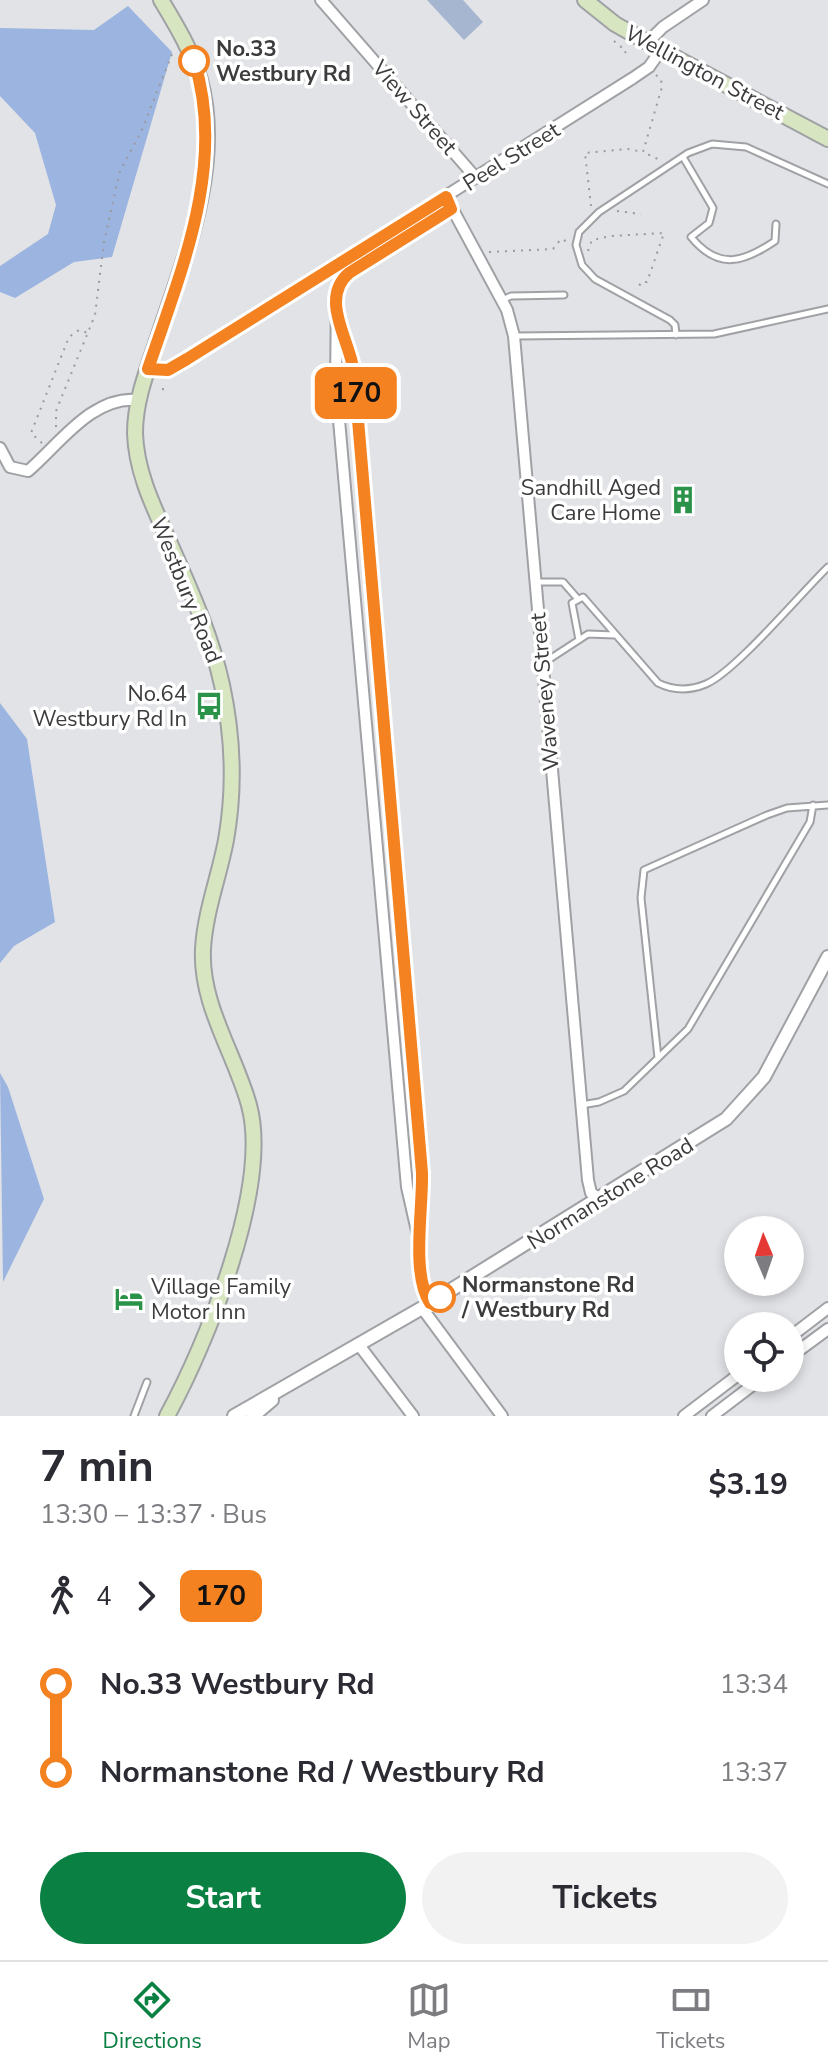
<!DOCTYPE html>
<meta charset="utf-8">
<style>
body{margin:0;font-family:"Nunito Sans",sans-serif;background:#f2f2f3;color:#2b2b33;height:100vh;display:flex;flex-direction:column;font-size:30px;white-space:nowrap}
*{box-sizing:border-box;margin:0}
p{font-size:26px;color:#7c7c81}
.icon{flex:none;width:44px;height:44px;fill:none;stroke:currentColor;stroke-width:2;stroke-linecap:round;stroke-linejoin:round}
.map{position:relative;height:1416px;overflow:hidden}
.sheet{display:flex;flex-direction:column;background:#fff;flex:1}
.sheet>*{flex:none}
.badge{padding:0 16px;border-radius:12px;font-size:28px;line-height:52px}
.needle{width:52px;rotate:358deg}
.tools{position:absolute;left:724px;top:1216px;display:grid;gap:16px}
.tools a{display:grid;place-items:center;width:80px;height:80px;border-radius:50%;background:#fff;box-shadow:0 4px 12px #0003;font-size:40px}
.map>.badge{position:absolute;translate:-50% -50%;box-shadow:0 0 0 4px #fff}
.legs{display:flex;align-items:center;gap:12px;height:88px;padding:0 40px;font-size:26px}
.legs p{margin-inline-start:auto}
.headline{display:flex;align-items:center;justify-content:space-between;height:136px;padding:0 40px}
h1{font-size:44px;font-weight:700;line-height:60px}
.action{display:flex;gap:16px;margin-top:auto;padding:16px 40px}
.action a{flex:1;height:92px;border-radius:48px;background:#0b8043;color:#fff;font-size:32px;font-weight:700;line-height:92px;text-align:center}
.action a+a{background:#f2f2f3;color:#2b2b33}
ul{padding:0 40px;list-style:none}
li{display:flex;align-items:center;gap:28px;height:88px;font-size:30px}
li i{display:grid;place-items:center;width:12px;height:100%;margin:0 10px;background:currentColor}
li i::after{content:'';width:20px;height:20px;margin:-10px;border:6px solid;border-radius:50%;background:#fff}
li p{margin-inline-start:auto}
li:first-child i{background:linear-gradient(#0000 50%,currentColor 0)}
li:last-child i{background:linear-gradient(currentColor 50%,#0000 0)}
.tab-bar{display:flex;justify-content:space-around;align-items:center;height:112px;border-top:2px solid #e1e1e2;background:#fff;font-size:22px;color:#7c7c81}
.tab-bar a{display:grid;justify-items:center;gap:4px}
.tab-bar .current{color:#0b8043}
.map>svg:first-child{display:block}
.green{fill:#a7b6d0}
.forest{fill:#9cb4e0}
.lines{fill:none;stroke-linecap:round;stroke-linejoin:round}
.service-casing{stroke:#9fa1a4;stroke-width:9}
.minor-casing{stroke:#9fa1a4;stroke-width:14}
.tertiary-casing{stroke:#9fa1a4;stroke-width:16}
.secondary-casing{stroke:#9fa1a4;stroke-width:18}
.path{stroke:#999b9e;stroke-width:2;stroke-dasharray:2 6;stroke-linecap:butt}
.service{stroke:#fff;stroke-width:5}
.minor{stroke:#fff;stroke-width:10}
.tertiary{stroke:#fff;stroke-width:12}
.secondary{stroke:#d7e6c0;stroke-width:14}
.line-1-casing{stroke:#fff;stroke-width:18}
.line-1{stroke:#f58220;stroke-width:12}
.stop-1-dot{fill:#fff;stroke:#f58220;stroke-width:4}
.labels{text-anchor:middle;stroke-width:7;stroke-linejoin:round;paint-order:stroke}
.stop-label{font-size:22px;font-weight:bold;fill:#3c3c3e;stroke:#fff;text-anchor:start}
.street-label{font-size:22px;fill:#3c3c3e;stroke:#fff}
.poi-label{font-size:22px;fill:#3c3c3e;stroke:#fff;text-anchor:end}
</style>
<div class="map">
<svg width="828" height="1416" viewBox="0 0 828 1416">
<rect width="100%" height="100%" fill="#e1e3e7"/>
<!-- green -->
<path class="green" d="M 427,0 L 463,0 L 483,22 L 464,40 Z"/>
<!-- forest -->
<path class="forest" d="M 128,6 L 172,52 L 112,257 L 74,262 L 15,298 L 0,292 L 0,266 L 48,234 L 56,205 L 35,133 L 0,96 L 0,28 L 94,30 Z
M 0,703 L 27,739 L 55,922 L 14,946 L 0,963 Z
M 0,1073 L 8,1087 L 44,1199 L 3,1282 Z"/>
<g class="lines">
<defs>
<path id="service" d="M 683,157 L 713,208 L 709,223 L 691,237 C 719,271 744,262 775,241 L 776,224
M 502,300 L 511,296 L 564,295
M 676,335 L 675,325 L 670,320 L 595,279 L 582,265 L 576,245 L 579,232 L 599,212 L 688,153 L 712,144 L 746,147 L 828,184
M 515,336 L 714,334 L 828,309
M 536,582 L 563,582 L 577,598
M 579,640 L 572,603 L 583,597 L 658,683 C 674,691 689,691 706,684 C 736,671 801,593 828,567
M 542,664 L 588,634 L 615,635
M 658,1058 L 641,898 L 644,870 L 767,815 L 787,808 L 828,805
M 581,1105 L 599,1102 L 624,1091 L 688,1029 L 810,822 L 813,805
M 134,1416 L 147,1382"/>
<path id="minor" d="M 321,0 L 476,178
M 648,42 L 663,27 L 703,0
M 446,197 L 507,310 L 514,336 L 588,1180 L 591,1193 L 600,1199
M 340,328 L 355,379 L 422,1173 C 422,1207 411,1274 430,1303
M 148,369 L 168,370 L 187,359 L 633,78 L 649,67 L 661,50
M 0,448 L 10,467 L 28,471 C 58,446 92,395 138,400
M 419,1240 L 407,1187 L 336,386 L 337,291 L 349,273 L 451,209
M 422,1308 L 502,1416
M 790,1337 L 828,1308
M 359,1345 L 413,1416
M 790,1357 L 828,1329
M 684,1416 L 738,1375
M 712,1416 L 762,1378"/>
<path id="tertiary" d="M 234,1416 L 422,1308 L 726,1119 L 764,1077 L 828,957
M 253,1416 L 272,1400"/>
<path id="secondary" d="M 161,0 C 176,25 192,51 200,80 C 222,161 188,250 162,326 C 151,361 135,396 135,433 C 136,471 153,506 168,539 C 189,587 211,634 222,685 C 233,736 235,789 226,840 C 219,877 205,912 203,949 C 200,1004 235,1054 249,1105 C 271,1186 207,1343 167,1416
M 585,0 L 615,24 L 661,50 L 828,139"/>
</defs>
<!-- service casing -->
<use href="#service" class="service-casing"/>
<!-- minor casing -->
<use href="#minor" class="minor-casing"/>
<!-- tertiary casing -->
<use href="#tertiary" class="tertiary-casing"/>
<!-- secondary casing -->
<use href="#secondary" class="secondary-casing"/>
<!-- path -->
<path class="path" d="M 614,41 L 626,51 L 625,53
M 656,75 L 661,79 L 662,87 L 643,152 L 660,160
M 591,206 L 585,153 L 628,149 L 643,152
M 617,211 L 641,214
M 588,251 L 592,240 L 611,236 L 664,233 L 647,282 L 641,282 L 637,291
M 489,252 L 553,249 L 561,239 L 568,242
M 162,389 L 170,390
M 56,427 L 56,411 L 95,315 L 104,242 L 120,171 L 141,132 L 174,49
M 42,443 L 31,433 L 69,337 L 79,330 L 88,333"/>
<!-- service -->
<use href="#service" class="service"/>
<!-- minor -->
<use href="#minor" class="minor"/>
<!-- tertiary -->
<use href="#tertiary" class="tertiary"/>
<!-- secondary -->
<use href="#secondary" class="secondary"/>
</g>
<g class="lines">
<defs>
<path id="line-1" d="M 194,61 C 227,164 181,271 148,369 L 168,370 L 187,359 L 446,197 L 451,209 L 349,273 C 321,297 346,335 352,363 C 355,378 356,393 357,408 L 422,1173 C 423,1208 411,1274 430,1303 L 440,1297"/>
</defs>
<!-- line-1 casing -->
<use href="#line-1" class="line-1-casing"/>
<!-- line-1 -->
<use href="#line-1" class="line-1"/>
</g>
<!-- icons -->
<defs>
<symbol id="building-bare" viewBox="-9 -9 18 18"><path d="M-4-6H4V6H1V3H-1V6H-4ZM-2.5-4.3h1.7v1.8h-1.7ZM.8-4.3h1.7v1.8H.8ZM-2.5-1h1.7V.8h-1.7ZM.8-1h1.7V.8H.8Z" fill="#2a9249" stroke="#fff" stroke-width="2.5" paint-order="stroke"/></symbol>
<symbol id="bus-bare" viewBox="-9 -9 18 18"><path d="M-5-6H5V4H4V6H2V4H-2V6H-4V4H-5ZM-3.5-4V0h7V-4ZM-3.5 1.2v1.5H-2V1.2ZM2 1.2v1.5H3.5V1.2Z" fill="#2a9249" stroke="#fff" stroke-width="2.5" paint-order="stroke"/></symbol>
<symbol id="hotel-bare" viewBox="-9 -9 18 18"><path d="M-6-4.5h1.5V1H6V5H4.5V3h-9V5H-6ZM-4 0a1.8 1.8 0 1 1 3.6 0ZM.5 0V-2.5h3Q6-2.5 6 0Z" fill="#2a9249" stroke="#fff" stroke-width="2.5" paint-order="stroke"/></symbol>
</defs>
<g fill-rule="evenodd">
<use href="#building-bare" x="663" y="480" width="40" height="40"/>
<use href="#bus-bare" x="189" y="686" width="40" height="40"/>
<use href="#hotel-bare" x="109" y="1279" width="40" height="40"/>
</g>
<!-- markers -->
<g class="stop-1-dot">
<circle cx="194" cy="61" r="14"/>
<circle cx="440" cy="1297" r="14"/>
</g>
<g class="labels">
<!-- stop labels -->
<g class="stop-label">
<text x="216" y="56">No.33<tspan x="216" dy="25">Westbury Rd</tspan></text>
<text x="462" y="1292">Normanstone Rd<tspan x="462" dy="25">/ Westbury Rd</tspan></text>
</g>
<!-- street labels -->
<g class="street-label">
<text transform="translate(705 72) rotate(28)" y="8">Wellington Street</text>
<text transform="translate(415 107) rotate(49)" y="8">View Street</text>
<text transform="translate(511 156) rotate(-32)" y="8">Peel Street</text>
<text transform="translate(187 590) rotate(68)" y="8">Westbury Road</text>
<text transform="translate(544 692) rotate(-95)" y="8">Waveney Street</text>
<text transform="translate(610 1193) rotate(-32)" y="8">Normanstone Road</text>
</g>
<!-- poi labels -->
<g class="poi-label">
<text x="661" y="495">Sandhill Aged<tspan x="661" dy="25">Care Home</tspan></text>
<text x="187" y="701">No.64<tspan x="187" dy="25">Westbury Rd In</tspan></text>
<text x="151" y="1294" text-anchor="start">Village Family<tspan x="151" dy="25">Motor Inn</tspan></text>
</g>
</g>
</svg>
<div class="tools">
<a><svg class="needle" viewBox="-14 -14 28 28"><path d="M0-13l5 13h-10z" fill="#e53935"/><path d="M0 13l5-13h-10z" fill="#7c7c81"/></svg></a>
<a><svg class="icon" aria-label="locate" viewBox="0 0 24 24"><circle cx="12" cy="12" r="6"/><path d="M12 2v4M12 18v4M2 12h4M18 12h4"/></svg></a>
</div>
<b class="badge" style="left:356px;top:393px;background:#f58220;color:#111">170</b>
</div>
<section class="sheet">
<div class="headline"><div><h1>7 min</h1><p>13:30 – 13:37 · Bus</p></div><b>$3.19</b></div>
<div class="legs"><svg class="icon" aria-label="walk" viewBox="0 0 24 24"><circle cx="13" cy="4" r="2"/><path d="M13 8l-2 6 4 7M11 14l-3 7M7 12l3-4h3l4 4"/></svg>4<svg class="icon" aria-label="forward" viewBox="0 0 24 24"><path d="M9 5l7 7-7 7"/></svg><b class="badge" style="background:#f58220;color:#111">170</b></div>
<ul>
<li><i style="color:#f58220"></i><b>No.33 Westbury Rd</b><p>13:34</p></li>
<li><i style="color:#f58220"></i><b>Normanstone Rd / Westbury Rd</b><p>13:37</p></li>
</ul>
<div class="action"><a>Start</a><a>Tickets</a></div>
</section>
<nav class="tab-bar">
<a class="current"><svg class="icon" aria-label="directions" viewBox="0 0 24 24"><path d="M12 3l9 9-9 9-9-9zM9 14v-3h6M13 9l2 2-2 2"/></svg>Directions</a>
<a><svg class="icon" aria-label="map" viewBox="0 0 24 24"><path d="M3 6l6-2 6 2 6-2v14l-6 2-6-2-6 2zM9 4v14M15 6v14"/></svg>Map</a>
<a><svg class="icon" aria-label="tickets" viewBox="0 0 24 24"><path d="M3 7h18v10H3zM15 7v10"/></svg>Tickets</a>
</nav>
